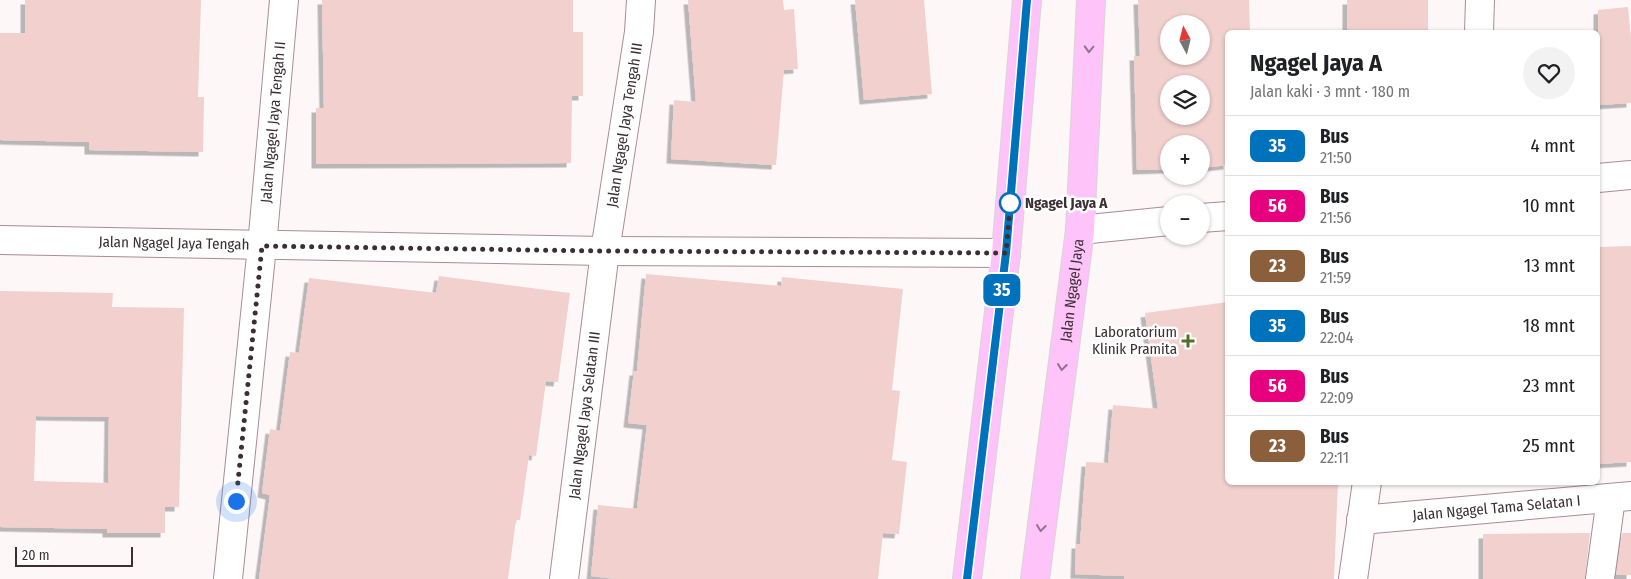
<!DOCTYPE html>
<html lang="id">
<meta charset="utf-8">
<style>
body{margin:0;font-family:"Fira Sans Condensed",sans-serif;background:#f2f2f2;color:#202124;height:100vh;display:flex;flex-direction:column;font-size:19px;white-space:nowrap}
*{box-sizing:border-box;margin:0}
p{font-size:16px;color:#757577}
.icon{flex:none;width:28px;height:28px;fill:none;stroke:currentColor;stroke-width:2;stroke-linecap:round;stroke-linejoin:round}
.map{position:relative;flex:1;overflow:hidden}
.drawer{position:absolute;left:1225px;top:30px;width:375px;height:455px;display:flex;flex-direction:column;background:#fff;border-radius:8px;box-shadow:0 1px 4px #0004}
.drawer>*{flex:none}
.badge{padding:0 10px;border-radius:8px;font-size:18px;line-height:32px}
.needle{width:32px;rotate:353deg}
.fabs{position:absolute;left:1160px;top:15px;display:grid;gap:10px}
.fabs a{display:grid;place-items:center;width:50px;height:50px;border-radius:50%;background:#fff;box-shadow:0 1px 4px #0004;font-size:25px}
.scale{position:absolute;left:15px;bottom:12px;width:118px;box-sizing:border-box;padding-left:5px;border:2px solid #3b2f33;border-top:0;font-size:14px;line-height:18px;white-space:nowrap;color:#3b2f33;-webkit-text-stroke:4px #fff;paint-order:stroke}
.you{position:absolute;width:25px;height:25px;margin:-12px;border:4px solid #fff;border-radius:50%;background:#1a73e8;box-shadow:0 0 0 8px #1a73e833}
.map>.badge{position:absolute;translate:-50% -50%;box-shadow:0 0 0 2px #fff}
.round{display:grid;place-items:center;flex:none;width:52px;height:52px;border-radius:26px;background:#f2f2f2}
.headline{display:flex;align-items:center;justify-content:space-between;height:85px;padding:0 25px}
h1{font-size:24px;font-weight:700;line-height:38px}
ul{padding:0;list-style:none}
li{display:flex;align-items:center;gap:15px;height:60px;padding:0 25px;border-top:1px solid #e0e0e0}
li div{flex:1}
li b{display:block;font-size:19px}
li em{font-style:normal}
li .badge{min-width:55px;font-weight:700;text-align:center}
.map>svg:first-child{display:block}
.building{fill:#f1d0cd;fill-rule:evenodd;filter:url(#shadow)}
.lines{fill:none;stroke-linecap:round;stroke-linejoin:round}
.minor-casing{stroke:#a98c95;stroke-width:30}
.major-casing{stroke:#d8d5d6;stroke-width:30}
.minor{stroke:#fff;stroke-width:28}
.major{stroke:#fec3f8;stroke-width:28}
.oneway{stroke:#93728c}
.line-casing{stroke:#fff;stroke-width:11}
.line{stroke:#0072bc;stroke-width:8}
.walk{stroke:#3b2f33;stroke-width:5;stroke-dasharray:0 9}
.stop-dot{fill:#fff;stroke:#0072bc;stroke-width:2.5}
.poi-dot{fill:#517127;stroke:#fff;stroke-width:2}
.labels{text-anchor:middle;stroke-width:5;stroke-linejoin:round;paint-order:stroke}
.street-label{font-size:15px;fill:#3b2f33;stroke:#fff}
.stop-label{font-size:15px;font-weight:bold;fill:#3b2f33;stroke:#fff;text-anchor:start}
.poi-label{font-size:15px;fill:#3b2f33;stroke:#fff;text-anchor:end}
</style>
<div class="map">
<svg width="1631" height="579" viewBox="0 0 1631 579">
<defs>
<filter id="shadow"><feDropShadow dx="-4.5" dy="4.5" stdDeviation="0" flood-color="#0004"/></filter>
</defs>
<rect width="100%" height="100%" fill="#fdf7f8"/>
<!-- building -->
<path class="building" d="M 25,0 L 201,0 L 198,97 L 204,97 L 203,152 L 89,150 L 89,142 L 0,140 L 0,33 L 25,33 Z
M 322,0 L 573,0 L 573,32 L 583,32 L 583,96 L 572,96 L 571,163 L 316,164 L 316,108 L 324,108 Z
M 688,0 L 783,0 L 784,10 L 794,9 L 798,69 L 784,70 L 776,165 L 671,159 L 674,100 L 696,102 Z
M 855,0 L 924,0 L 932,94 L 864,100 Z
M 1138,0 L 1249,0 L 1250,32 L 1228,32 L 1228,165 L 1201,168 L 1201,144 L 1169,144 L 1169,169 L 1137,170 L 1134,56 L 1140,56 ZM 1169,24 L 1201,24 L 1201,56 L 1169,56 ZM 1169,84 L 1201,84 L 1201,116 L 1169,116 Z
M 1347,0 L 1428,0 L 1428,32 L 1347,32 Z
M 1628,7 L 1631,39 L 1631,103 L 1598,105 L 1598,10 Z
M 1631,246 L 1631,462 L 1598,464 L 1598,247 Z
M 646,274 L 781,286 L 782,277 L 903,289 L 892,390 L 900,391 L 892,460 L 907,462 L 899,534 L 883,533 L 878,579 L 616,579 L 591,576 L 598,505 L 637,509 L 647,425 L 628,423 L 634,371 L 637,371 Z
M 439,276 L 570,293 L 558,382 L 546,381 L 536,456 L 529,455 L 520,520 L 516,520 L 508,579 L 259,579 L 270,495 L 262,493 L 270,429 L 280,431 L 290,352 L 299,353 L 309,278 L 436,293 Z
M 0,291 L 113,293 L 112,307 L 184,308 L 179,507 L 165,507 L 165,533 L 107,533 L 107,529 L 0,527 ZM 36,416 L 109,417 L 108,483 L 34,481 Z
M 1228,302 L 1228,482 L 1338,482 L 1334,579 L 1124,579 L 1124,576 L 1075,574 L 1076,544 L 1080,544 L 1086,462 L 1108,463 L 1113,405 L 1158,409 L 1145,313 Z
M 1590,533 L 1585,579 L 1483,579 L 1483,534 Z
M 1622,533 L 1631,533 L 1631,575 L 1616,575 Z"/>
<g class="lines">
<defs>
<g id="minor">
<path d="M 1479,32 L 1480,0"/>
<path d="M 1598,178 L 1631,175"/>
<path d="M 1201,218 L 1228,216"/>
<path d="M 1080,230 L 1169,221"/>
<path id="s1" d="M 0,240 L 605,251 L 1006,253"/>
<path id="s2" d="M 1361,520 L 1631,496"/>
<path id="s3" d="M 228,579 L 262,246 L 284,0"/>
<path id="s4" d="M 564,579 L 605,251 L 639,32 L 641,0"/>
<path d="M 1353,579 L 1367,482"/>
<path d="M 1600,579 L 1611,498"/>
</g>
<g id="major">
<path d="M 967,579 L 1006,253 L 1027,0"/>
<path id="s5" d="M 1035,579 L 1080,230 L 1091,0"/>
</g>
</defs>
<!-- minor casing -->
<use href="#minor" class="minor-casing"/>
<!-- major casing -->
<use href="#major" class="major-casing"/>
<!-- minor -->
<use href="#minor" class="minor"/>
<!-- major -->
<use href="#major" class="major"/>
</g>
<!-- one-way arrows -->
<defs><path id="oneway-chevron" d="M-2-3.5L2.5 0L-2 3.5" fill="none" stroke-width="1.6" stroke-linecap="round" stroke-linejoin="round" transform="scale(1.25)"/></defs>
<g class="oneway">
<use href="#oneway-chevron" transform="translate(1089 49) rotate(92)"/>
<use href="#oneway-chevron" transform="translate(1062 367) rotate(97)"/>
<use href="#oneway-chevron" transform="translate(1041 528) rotate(97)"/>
</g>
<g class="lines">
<defs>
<path id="line" d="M 967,579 L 1006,253 L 1027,0"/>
</defs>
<!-- line casing -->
<use href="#line" class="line-casing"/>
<!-- line -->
<use href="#line" class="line"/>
<!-- walk -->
<path class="walk" d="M 236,501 L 262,246 L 604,251 L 1006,253 L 1011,197 L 1010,203"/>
</g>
<!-- markers -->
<circle class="stop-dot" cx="1010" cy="203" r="10"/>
<path class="poi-dot" d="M1185.5 333.5h5v5h5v5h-5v5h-5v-5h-5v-5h5z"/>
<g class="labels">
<!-- street labels -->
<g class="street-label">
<text dy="5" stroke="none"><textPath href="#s3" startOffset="459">Jalan Ngagel Jaya Tengah II</textPath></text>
<text dy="5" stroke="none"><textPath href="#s4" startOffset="458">Jalan Ngagel Jaya Tengah III</textPath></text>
<text dy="5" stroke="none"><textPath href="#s1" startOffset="174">Jalan Ngagel Jaya Tengah</textPath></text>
<text dy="5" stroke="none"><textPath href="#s5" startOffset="291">Jalan Ngagel Jaya</textPath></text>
<text dy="5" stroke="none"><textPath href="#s4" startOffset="165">Jalan Ngagel Jaya Selatan III</textPath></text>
<text dy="5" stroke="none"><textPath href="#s2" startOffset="136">Jalan Ngagel Tama Selatan I</textPath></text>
</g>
<!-- stop labels -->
<g class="stop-label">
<text x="1025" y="208">Ngagel Jaya A</text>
</g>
<!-- poi labels -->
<g class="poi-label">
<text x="1177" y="337">Laboratorium<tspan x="1177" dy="17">Klinik Pramita</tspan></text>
</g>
</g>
</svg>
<div class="fabs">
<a><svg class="needle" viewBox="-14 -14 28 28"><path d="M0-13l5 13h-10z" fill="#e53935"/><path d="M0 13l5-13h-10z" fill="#757577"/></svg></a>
<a><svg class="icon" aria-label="layers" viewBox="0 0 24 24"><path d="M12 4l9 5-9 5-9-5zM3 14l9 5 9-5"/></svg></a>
<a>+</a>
<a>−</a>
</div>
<div class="scale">20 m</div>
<div class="you" style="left:236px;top:501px"></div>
<b class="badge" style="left:1002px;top:290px;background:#0072bc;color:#fff">35</b>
<section class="drawer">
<div class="headline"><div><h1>Ngagel Jaya A</h1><p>Jalan kaki · 3 mnt · 180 m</p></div><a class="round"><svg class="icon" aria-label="heart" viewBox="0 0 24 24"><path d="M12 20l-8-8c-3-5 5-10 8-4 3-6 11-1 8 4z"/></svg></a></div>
<ul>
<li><span class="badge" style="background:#0072bc;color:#fff">35</span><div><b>Bus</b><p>21:50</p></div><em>4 mnt</em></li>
<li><span class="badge" style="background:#e6007e;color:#fff">56</span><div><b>Bus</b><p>21:56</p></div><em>10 mnt</em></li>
<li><span class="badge" style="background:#8b5e3c;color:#fff">23</span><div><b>Bus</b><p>21:59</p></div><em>13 mnt</em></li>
<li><span class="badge" style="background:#0072bc;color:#fff">35</span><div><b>Bus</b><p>22:04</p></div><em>18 mnt</em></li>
<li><span class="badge" style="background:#e6007e;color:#fff">56</span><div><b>Bus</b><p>22:09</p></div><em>23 mnt</em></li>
<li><span class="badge" style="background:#8b5e3c;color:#fff">23</span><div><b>Bus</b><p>22:11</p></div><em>25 mnt</em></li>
</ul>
</section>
</div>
